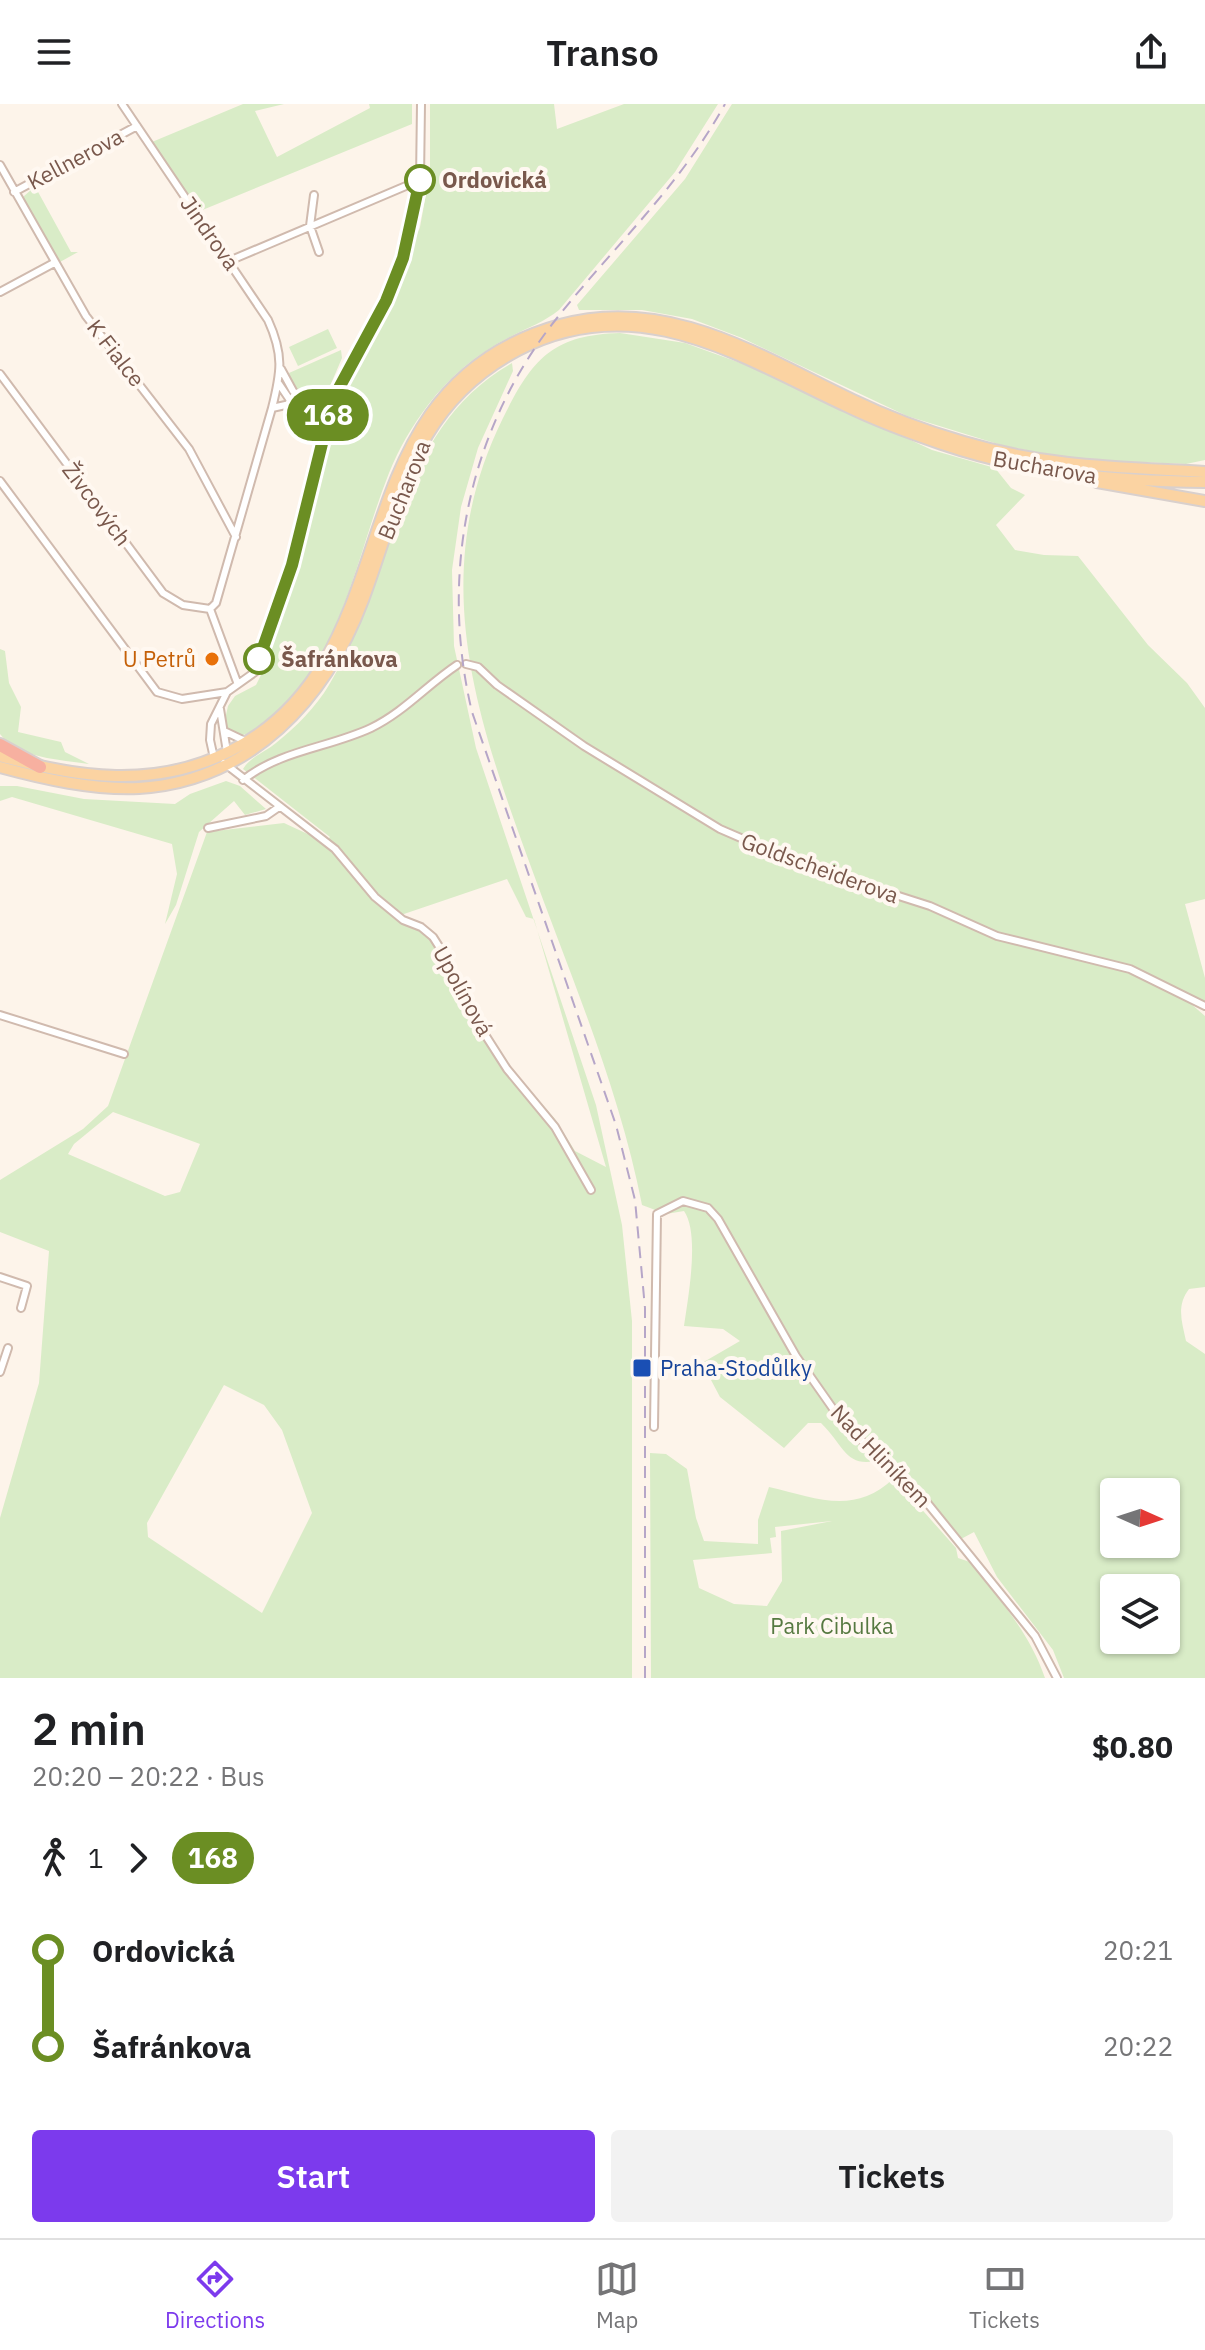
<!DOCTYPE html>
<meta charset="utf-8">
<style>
body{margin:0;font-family:"IBM Plex Sans",sans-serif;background:#f2f2f2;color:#202124;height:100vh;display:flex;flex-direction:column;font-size:30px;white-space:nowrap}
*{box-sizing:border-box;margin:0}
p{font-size:26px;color:#757577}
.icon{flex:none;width:44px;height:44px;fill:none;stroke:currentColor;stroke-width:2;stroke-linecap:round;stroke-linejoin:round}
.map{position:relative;height:1574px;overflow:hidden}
.drawer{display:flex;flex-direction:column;background:#fff;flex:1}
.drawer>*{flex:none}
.badge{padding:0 16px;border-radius:26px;font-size:28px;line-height:52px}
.needle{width:52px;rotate:93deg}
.tools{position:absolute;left:1100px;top:1374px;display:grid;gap:16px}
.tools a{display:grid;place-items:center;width:80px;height:80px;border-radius:8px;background:#fff;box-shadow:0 2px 6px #0004;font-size:40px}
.map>.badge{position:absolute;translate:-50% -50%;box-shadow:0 0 0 4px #fff}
.legs{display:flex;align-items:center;gap:12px;height:88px;padding:0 32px;font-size:26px}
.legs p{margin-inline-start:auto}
.headline{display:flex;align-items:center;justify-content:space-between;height:136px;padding:0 32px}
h1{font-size:44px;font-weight:600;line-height:60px}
.cta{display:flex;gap:16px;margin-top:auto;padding:16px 32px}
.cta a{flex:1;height:92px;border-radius:8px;background:#7c3aed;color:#fff;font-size:32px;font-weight:600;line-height:92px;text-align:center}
.cta a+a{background:#f2f2f2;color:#202124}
ul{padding:0 32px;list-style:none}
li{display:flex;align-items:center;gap:28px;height:96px;font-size:30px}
li i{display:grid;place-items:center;width:12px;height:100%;margin:0 10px;background:currentColor}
li i::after{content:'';width:20px;height:20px;margin:-10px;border:6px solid;border-radius:50%;background:#fff}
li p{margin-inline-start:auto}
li:first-child i{background:linear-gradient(#0000 50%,currentColor 0)}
li:last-child i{background:linear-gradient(currentColor 50%,#0000 0)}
header{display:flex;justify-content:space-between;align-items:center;height:104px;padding:0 32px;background:#fff;font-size:36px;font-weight:600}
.tab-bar{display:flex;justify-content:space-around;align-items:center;height:112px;border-top:2px solid #e0e0e0;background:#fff;font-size:22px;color:#757577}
.tab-bar a{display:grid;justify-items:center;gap:4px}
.tab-bar .on{color:#7c3aed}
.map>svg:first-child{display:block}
.green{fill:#d9ecc7;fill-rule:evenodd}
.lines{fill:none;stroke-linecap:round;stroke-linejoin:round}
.street-casing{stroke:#d0baae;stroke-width:10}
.primary-casing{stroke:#d9d0cd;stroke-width:14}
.highway-casing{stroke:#d9d0cd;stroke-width:16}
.street{stroke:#fff;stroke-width:6}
.primary{stroke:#fbd3a2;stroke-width:10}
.highway{stroke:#f7b0a0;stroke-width:12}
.rail{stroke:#b6a6c8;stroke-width:2;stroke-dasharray:12 8;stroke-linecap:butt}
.line-1-casing{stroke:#fff;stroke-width:18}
.line-1{stroke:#6b8e23;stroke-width:12}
.stop-1-dot{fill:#fff;stroke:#6b8e23;stroke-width:4}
.food-dot{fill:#e8710a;stroke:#fff8f1;stroke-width:3}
.transit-dot{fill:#1a4fb4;stroke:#fff8f1;stroke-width:3}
.labels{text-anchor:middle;stroke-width:8;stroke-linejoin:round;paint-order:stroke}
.street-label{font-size:22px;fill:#79584c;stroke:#fff8f1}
.stop-label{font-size:22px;font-weight:bold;fill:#79584c;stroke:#fff8f1;text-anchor:start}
.food-label{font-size:22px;fill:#c56008;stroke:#fff8f1;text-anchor:end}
.transit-label{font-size:22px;fill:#164399;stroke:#fff8f1;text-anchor:start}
.park-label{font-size:22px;fill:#567941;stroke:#fff8f1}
</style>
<header><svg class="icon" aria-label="menu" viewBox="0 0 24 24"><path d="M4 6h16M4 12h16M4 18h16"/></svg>Transo<svg class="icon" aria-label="share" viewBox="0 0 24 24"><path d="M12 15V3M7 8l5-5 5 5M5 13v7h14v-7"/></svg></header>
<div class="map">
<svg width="1205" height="1574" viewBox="0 0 1205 1574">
<rect width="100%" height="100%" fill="#fdf4ea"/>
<!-- green -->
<path class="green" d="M 243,0 L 284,0 L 255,7 L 277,53 L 370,4 L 369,0 L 412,0 L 412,20 L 200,107 L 152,38 Z
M 430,0 L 554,0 L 557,25 L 624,0 L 718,0 L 675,68 L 559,206 C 544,218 529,223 512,232 C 479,248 450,272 428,301 C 412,322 399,344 389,369 C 354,457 341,565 258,623 C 244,633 235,636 224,620 L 228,602 L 235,592 L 256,581 L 265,563 L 299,461 L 338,297 L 384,214 L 420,123 L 430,68 Z
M 732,0 L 1205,0 L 1205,356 L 1186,360 L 1071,355 L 1001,341 L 907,312 L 742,234 L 692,215 L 642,206 L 579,206 L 577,201 L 685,75 Z
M 32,85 L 37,86 L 71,148 L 78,148 L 60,158 L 23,93 Z
M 328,225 L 337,244 L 298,262 L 289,243 Z
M 620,229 L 685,239 L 760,266 L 932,346 L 995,364 L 1011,384 L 1025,391 L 996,421 L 1015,446 L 1044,451 L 1078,452 L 1148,541 L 1187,579 L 1205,604 L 1205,795 L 1185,800 L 1205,874 L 1205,898 L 1132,863 L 1183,893 L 1205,912 L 1205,1183 L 1189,1185 C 1176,1202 1182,1218 1186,1237 L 1205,1250 L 1205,1574 L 1064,1574 L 1053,1546 L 997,1473 L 974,1428 L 961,1435 L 915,1379 L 888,1354 C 845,1367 848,1346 821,1319 L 808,1319 L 784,1344 L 720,1293 L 702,1259 L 740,1237 L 723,1225 L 684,1222 C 688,1194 700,1130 684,1107 L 666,1110 L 642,1101 C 619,982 568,866 527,752 C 473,604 428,466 503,314 C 532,256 551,231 620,229 ZM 1114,1388 L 1166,1388 L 1166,1440 L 1114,1440 ZM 1114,1484 L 1166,1484 L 1166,1536 L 1114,1536 Z
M 341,246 L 342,254 L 321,303 L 313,306 L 293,283 L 289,269 Z
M 512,259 L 513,267 L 478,344 L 461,403 L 452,466 L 454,542 L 476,644 L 596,1001 L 622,1121 L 632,1217 L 632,1574 L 0,1574 L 0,1414 L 39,1279 L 49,1147 L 0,1128 L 0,1076 L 83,1025 L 108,1002 L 207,728 L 284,719 L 325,738 L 330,733 L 243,665 C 250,653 265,648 276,639 C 296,623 316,603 329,581 C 394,475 393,326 512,259 ZM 507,775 L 526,813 L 534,815 L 606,1063 L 575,1047 L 555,1015 L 509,962 L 467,897 L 435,832 L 422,820 L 401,811 ZM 113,1008 L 200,1040 L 180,1088 L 165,1092 L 68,1050 L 74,1040 ZM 224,1281 L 264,1301 L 282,1326 L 312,1409 L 262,1509 L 148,1433 L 147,1419 Z
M 0,545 L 5,547 L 9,579 L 21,603 L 18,628 L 61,638 L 65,648 L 89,660 C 61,656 18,654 0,630 Z
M 226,677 L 240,682 L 266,705 L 245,711 L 234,697 L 199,728 L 176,801 L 165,820 L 177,770 L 172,740 L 12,693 L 0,697 L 0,682 L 17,682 L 84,695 L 175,700 L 190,690 Z
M 650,1349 L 666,1350 L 687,1365 L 696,1414 L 704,1437 L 758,1440 L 758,1416 L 769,1383 C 817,1394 854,1412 894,1374 L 956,1444 L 958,1454 L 970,1458 C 999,1495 1030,1529 1045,1574 L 651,1574 ZM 832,1417 L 781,1427 L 782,1477 L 767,1502 L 734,1500 L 699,1484 L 693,1456 L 772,1449 L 770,1434 L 776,1433 L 775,1423 Z"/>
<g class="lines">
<defs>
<path id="street" d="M 122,0 L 268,216 C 284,251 281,268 272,304
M 0,61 L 86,212 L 189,345 L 236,433
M 14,88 L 137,22
M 314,91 L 310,122 L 319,148
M 229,157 L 420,76
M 0,188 L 54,159
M 281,265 L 293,287 L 322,317
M 0,270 L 163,489 L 183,501 L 210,505
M 279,280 L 296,305 L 315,314
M 0,377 L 157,588 L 182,595 L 227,588
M 210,505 L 216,499 L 272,304 L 290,300
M 210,505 L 237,578
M 466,560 L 478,563 L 497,581 L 584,642 L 720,725 L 808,763 L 930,802 L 997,832 L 1130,865 L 1205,902
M 220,605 L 227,648
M 224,627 L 245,637
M 214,654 L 210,636 L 211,620 L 227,588 L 255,568 L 275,515 L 321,353 L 333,295 L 386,197 L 403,154 L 420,76 L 421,0
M 224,659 L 335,745 L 375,793 L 403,816 L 421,823 L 433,833 L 447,855 L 461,893 L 507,965 L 555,1023 L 591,1086
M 243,676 C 281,646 328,644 371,624 C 404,608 427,581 457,561
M 208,724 L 266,712 L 279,703
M 0,911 L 124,950
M 0,1173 L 27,1182 L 21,1204
M 0,1268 L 8,1244
M 654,1323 L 657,1110 L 683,1097 L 708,1104 L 718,1115 L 796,1252 L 843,1319 L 924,1395 L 1035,1532 L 1057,1574"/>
<path id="primary" d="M 1097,378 L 1205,397
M 0,652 C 78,674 155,685 230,647 C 419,553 326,287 560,221 C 667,191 760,252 853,296 C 888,313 926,327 964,338 C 1048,363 1119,363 1205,368
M 0,663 C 44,675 93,686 139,684 C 251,677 326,595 363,496 C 401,394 412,302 518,246 C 637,184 739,252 846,302 C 877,317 909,329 942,340 C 1027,369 1115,377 1205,378"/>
<path id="highway" d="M 0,641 L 40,663"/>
</defs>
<!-- street casing -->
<use href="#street" class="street-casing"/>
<!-- primary casing -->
<use href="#primary" class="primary-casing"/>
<!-- highway casing -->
<use href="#highway" class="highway-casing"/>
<!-- street -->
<use href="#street" class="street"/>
<!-- primary -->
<use href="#primary" class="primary"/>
<!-- highway -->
<use href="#highway" class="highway"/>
<!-- rail -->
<path class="rail" d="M 645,1574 L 645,1204 L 635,1096 L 616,1021 L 472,608 C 439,470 468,325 557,214 C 614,142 680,82 725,0"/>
</g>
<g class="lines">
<defs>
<path id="line-1" d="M 259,555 L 292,461 L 333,295 L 386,197 L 403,154 L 420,76"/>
</defs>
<!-- line-1 casing -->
<use href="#line-1" class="line-1-casing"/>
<!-- line-1 -->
<use href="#line-1" class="line-1"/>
</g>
<!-- markers -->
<g class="stop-1-dot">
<circle cx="420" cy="76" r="14"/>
<circle cx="259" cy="555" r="14"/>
</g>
<circle class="food-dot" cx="212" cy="555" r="8"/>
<rect class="transit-dot" x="632" y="1254" width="20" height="20" rx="4"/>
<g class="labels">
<!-- street labels -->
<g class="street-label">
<text transform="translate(75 55) rotate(-28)" y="8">Kellnerova</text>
<text transform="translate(210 129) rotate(55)" y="8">Jindrova</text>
<text transform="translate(116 249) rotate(52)" y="8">K Fialce</text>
<text transform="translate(1045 363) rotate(10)" y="8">Bucharova</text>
<text transform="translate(404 386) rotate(-68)" y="8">Bucharova</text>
<text transform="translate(97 400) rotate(53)" y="8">Živcových</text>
<text transform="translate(820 764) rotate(20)" y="8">Goldscheiderova</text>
<text transform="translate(463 887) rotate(61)" y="8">Upolínová</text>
<text transform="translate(881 1352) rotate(46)" y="8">Nad Hliníkem</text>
</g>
<!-- stop labels -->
<g class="stop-label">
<text x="442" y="84">Ordovická</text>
<text x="281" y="563">Šafránkova</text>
</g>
<!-- food labels -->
<g class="food-label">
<text x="196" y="563">U Petrů</text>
</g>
<!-- transit labels -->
<g class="transit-label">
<text x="660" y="1272">Praha-Stodůlky</text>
</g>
<!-- park labels -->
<g class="park-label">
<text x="832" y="1530">Park Cibulka</text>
</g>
</g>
</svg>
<div class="tools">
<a><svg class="needle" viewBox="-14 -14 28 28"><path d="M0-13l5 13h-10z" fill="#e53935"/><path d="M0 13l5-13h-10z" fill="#757577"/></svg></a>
<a><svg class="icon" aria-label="layers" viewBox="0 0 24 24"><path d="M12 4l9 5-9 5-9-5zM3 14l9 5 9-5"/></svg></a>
</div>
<b class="badge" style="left:328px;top:311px;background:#6b8e23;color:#fff">168</b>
</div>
<section class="drawer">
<div class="headline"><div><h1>2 min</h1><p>20:20 – 20:22 · Bus</p></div><b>$0.80</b></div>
<div class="legs"><svg class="icon" aria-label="walk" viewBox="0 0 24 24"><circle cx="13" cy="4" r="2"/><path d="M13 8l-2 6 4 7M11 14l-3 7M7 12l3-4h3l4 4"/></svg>1<svg class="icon" aria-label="forward" viewBox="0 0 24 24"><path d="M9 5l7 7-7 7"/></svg><b class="badge" style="background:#6b8e23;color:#fff">168</b></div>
<ul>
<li><i style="color:#6b8e23"></i><b>Ordovická</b><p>20:21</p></li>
<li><i style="color:#6b8e23"></i><b>Šafránkova</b><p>20:22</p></li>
</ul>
<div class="cta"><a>Start</a><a>Tickets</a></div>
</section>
<nav class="tab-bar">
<a class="on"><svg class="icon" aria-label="directions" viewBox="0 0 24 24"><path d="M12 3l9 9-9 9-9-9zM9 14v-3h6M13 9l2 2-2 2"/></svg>Directions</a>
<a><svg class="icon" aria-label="map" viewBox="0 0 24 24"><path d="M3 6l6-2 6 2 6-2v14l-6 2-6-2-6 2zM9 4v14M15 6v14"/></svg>Map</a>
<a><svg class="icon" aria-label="tickets" viewBox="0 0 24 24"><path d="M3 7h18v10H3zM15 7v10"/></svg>Tickets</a>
</nav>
